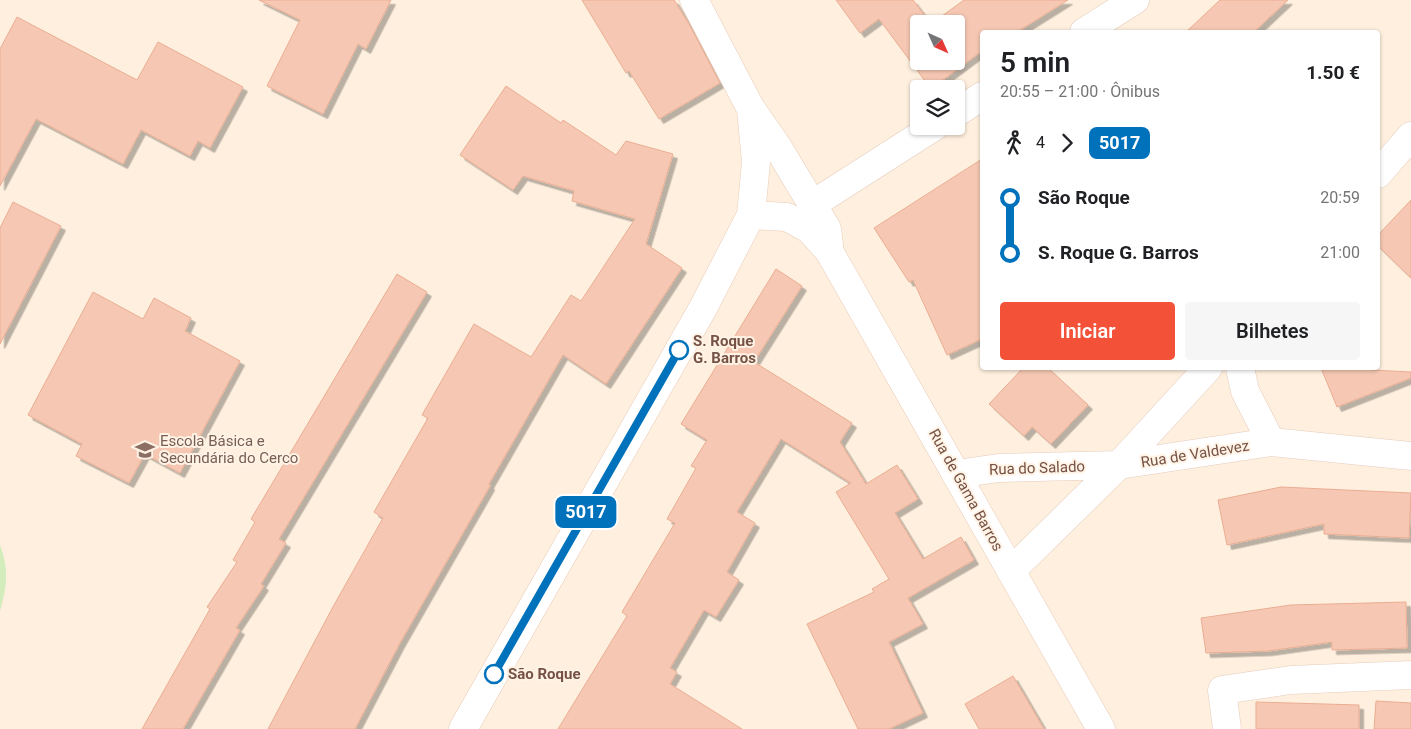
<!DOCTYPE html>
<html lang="pt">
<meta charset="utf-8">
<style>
body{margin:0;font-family:Roboto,sans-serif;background:#f6f6f6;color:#202124;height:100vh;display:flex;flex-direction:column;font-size:19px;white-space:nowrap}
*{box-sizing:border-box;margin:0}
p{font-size:16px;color:#757577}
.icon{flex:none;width:28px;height:28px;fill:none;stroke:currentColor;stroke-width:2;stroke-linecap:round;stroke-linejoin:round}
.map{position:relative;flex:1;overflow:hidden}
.sheet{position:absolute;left:980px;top:30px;width:400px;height:340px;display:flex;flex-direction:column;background:#fff;border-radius:5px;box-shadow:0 1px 4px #0004}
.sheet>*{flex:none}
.badge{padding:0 10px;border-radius:8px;font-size:18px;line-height:32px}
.needle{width:32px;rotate:135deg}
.buttons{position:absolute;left:910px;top:15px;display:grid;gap:10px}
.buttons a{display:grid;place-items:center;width:55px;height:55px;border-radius:5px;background:#fff;box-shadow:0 1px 4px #0004;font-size:25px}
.map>.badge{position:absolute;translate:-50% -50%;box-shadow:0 0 0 2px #fff}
.legs{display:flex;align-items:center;gap:8px;height:55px;padding:0 20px;font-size:16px}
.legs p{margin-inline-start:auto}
.summary{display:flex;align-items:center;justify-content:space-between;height:85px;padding:0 20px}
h1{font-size:28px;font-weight:600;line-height:38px}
.primary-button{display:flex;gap:10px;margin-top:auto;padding:10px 20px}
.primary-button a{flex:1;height:58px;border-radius:5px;background:#f45238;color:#fff;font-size:20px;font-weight:600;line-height:58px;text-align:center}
.primary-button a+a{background:#f6f6f6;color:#202124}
ul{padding:0 20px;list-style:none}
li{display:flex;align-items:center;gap:18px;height:55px;font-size:19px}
li i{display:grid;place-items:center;width:8px;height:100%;margin:0 6px;background:currentColor}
li i::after{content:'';width:12px;height:12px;margin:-6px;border:4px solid;border-radius:50%;background:#fff}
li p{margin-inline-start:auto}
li:first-child i{background:linear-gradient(#0000 50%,currentColor 0)}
li:last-child i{background:linear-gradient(currentColor 50%,#0000 0)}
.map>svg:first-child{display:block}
.green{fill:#d3ecbc}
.building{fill:#f6c8b3;stroke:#eaad92;filter:url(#shadow)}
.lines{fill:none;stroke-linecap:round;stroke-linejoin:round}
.minor-casing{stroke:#e5ccbd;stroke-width:29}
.secondary-casing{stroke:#eaccb9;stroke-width:29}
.minor{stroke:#fff;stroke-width:28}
.secondary{stroke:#fff;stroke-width:28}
.line-1-casing{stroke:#fff;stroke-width:11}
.line-1{stroke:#0072bc;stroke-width:8}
.stop-1-dot{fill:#fff;stroke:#0072bc;stroke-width:2.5}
.labels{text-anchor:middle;stroke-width:4;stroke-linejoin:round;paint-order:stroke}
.stop-label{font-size:15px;font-weight:bold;fill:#765244;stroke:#fff3e6;text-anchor:start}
.education-label{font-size:15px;fill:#785e54;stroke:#fff3e6;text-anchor:start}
.street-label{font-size:15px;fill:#765244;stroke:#fff3e6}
</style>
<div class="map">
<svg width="1411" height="729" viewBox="0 0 1411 729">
<defs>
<filter id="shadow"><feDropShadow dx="4.5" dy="4.5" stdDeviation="0" flood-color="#0004"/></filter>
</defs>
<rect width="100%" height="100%" fill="#feefde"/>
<!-- green -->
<path class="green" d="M 0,545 C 9,570 7,586 0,611 Z"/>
<!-- building -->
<path class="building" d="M 259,0 L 391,0 L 366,49 L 358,44 L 323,114 L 267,86 L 300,20 Z
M 582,0 L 674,0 L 689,24 L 720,83 L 659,119 L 629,71 L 626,73 Z
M 836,0 L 913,0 L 931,24 L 919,24 L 919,61 L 956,61 L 956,24 L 931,24 L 964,0 L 1068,0 L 1017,32 L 982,32 L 982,51 L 931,89 L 879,19 L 860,33 Z
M 1220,0 L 1288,0 L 1254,32 L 1186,32 Z
M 17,17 L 137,80 L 158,42 L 243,87 L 210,148 L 198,141 L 190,156 L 141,130 L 123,164 L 36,119 L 0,186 L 0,49 Z
M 506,86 L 561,123 L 563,120 L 616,155 L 626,141 L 673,154 L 646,244 L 682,268 L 606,384 L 563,355 L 489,484 L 490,486 L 400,643 L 355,729 L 268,729 L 334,605 L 383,518 L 374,512 L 428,418 L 422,415 L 474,324 L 531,357 L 571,295 L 581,301 L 635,219 L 572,201 L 574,191 L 523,176 L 513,190 L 460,155 Z
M 982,159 L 982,339 L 947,355 L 913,280 L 909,282 L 874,228 Z
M 1411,200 L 1411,278 L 1378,246 L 1378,235 Z
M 13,202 L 61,226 L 0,344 L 0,228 Z
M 776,269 L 802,286 L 754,362 L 852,423 L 840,442 L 866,484 L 897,465 L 918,499 L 895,513 L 923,559 L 961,537 L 974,560 L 908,598 L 923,624 L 889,642 L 923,713 L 889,729 L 858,729 L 807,624 L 874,592 L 872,589 L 889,579 L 836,492 L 851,483 L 781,439 L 737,512 L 755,523 L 727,572 L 739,580 L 716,617 L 704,610 L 670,668 L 677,672 L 670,684 L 742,729 L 558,729 L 627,616 L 622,612 L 675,523 L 667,519 L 696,468 L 691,466 L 707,440 L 681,424 Z
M 397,274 L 427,292 L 279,539 L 286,543 L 261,584 L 264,586 L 236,628 L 240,630 L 183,729 L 142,729 L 210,609 L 207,607 L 237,562 L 233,560 L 255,522 L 251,519 Z
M 93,292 L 143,319 L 154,298 L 191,318 L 185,331 L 240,361 L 180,473 L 145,454 L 129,483 L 76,456 L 82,444 L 28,415 Z
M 1023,368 L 1048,368 L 1088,405 L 1051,444 L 1032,427 L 1024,436 L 989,404 Z
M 1321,368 L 1370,368 L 1371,370 L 1411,372 L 1411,378 L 1337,407 Z
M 1281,487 L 1411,493 L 1409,538 L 1324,534 L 1324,524 L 1227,545 L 1218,500 Z
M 1406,602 L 1407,648 L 1332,650 L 1332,642 L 1268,651 L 1206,653 L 1201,618 L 1291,605 Z
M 1013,676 L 1044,729 L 979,729 L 965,704 Z
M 1376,701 L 1411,703 L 1411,729 L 1374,729 Z
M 1256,702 L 1359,705 L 1359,729 L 1256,729 Z"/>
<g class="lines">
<defs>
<path id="minor" d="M 1084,32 L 1135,0
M 956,113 L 982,96
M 1378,174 L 1411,136
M 813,204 L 935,126
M 1240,368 L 1245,391 L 1271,442
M 1119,465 L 1271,442 L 1411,456
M 1119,465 L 1208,368
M 956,474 L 999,468 L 1119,465 L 1011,571
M 1227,729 L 1222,690 L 1291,680 L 1411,675"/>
<path id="secondary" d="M 752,110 L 777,146 L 827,229 L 829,245
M 751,215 L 787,217 L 809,229 L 829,251 L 1101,729
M 463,729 L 703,308 L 751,215 L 756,162 L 751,109 L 694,0"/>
</defs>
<!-- minor casing -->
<use href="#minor" class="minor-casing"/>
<!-- secondary casing -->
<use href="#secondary" class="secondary-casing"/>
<!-- minor -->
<use href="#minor" class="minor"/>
<!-- secondary -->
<use href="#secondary" class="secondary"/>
</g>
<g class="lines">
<defs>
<path id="line-1" d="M 494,674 L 679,350"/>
</defs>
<!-- line-1 casing -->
<use href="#line-1" class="line-1-casing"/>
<!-- line-1 -->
<use href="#line-1" class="line-1"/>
</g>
<!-- icons -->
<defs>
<symbol id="school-bare" viewBox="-9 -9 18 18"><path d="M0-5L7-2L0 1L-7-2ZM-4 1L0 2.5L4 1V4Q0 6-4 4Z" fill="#8d6e63" stroke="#fff3e6" stroke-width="2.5" paint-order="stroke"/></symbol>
</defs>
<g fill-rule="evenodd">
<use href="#school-bare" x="131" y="436" width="28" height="28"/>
</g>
<!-- markers -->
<g class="stop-1-dot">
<circle cx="679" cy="350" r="9"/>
<circle cx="494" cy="674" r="9"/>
</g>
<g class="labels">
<!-- stop labels -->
<g class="stop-label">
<text x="693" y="346">S. Roque<tspan x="693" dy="17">G. Barros</tspan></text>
<text x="508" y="679">São Roque</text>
</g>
<!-- education labels -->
<g class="education-label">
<text x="160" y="446">Escola Básica e<tspan x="160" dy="17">Secundária do Cerco</tspan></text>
</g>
<!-- street labels -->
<g class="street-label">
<text transform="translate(1195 454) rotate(-9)" y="5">Rua de Valdevez</text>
<text transform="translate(1037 468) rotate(-2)" y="5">Rua do Salado</text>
<text transform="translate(966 490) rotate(61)" y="5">Rua de Gama Barros</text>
</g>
</g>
</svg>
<div class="buttons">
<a><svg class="needle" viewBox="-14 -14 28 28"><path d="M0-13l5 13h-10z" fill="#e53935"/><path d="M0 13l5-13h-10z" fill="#757577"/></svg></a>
<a><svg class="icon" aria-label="layers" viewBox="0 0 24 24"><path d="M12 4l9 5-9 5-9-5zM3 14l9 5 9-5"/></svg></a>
</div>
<b class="badge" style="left:586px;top:512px;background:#0072bc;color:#fff">5017</b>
<section class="sheet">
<div class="summary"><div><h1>5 min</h1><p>20:55 – 21:00 · Ônibus</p></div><b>1.50 €</b></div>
<div class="legs"><svg class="icon" aria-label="walk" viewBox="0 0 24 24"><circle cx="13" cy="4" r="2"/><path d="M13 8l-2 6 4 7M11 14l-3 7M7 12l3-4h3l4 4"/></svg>4<svg class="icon" aria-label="forward" viewBox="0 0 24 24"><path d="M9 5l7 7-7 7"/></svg><b class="badge" style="background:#0072bc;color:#fff">5017</b></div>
<ul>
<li><i style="color:#0072bc"></i><b>São Roque</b><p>20:59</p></li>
<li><i style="color:#0072bc"></i><b>S. Roque G. Barros</b><p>21:00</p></li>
</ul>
<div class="primary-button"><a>Iniciar</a><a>Bilhetes</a></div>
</section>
</div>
